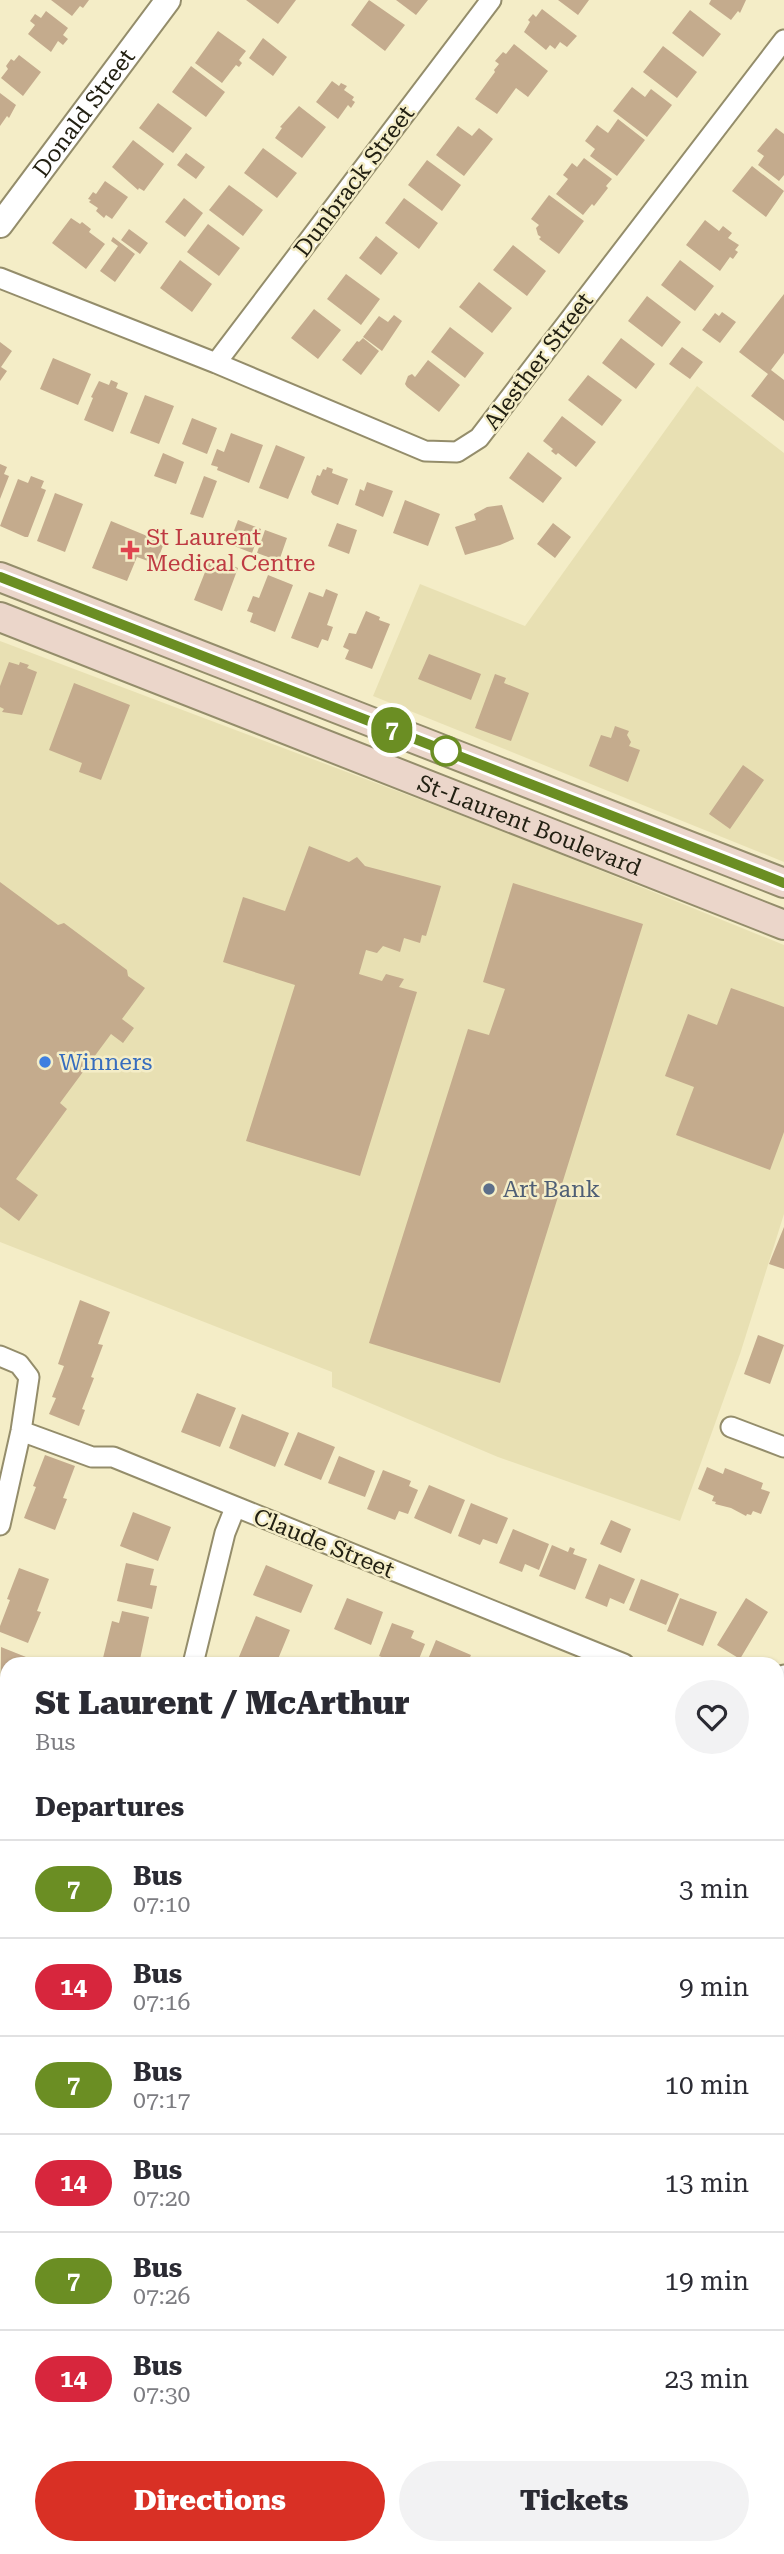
<!DOCTYPE html>
<style>
body{margin:0;font-family:"Roboto Serif",serif;background:#f2f2f3;color:#2b2b33;height:100vh;display:flex;flex-direction:column;font-size:26px;white-space:nowrap}
*{box-sizing:border-box;margin:0}
p{font-size:23px;color:#7c7c81}
.icon{flex:none;width:38px;height:38px;fill:none;stroke:currentColor;stroke-width:2;stroke-linecap:round;stroke-linejoin:round}
.map{position:relative;flex:1;overflow:hidden}
.sheet{position:absolute;left:0px;top:1657px;width:784px;height:898px;display:flex;flex-direction:column;background:#fff;border-radius:21px 21px 0 0;box-shadow:0 2px 5px #0004}
.sheet>*{flex:none}
.badge{padding:0 14px;border-radius:23px;font-size:24px;line-height:46px}
.map>.badge{position:absolute;translate:-50% -50%;box-shadow:0 0 0 4px #fff}
h2{padding:0 35px;font-size:26px;line-height:63px}
.round{display:grid;place-items:center;flex:none;width:74px;height:74px;border-radius:37px;background:#f2f2f3}
.summary{display:flex;align-items:center;justify-content:space-between;height:119px;padding:0 35px}
h1{font-size:33px;font-weight:800;line-height:52px}
.button{display:flex;gap:14px;margin-top:auto;padding:14px 35px}
.button a{flex:1;height:80px;border-radius:42px;background:#d93025;color:#fff;font-size:28px;font-weight:800;line-height:80px;text-align:center}
.button a+a{background:#f2f2f3;color:#2b2b33}
ul{padding:0;list-style:none}
li{display:flex;align-items:center;gap:21px;height:98px;padding:0 35px;border-top:2px solid #e1e1e2}
li div{flex:1}
li b{display:block;font-size:26px}
li em{font-style:normal}
li .badge{min-width:77px;font-weight:700;text-align:center}
.map>svg:first-child{display:block}
.built{fill:#e8e0b3}
.forest{fill:url(#forest-crowns)}
.building{fill:#c4ab8d}
.lines{fill:none;stroke-linecap:round;stroke-linejoin:round}
.minor-casing{stroke:#948d6b;stroke-width:23}
.tertiary-casing{stroke:#948d6b;stroke-width:28}
.secondary-casing{stroke:#948d6b;stroke-width:32}
.minor{stroke:#fff;stroke-width:19}
.tertiary{stroke:#fff;stroke-width:24}
.secondary{stroke:#ebd6ca;stroke-width:28}
.line-casing{stroke:#fff;stroke-width:16}
.line{stroke:#6b8e23;stroke-width:10}
.health-dot{fill:#e0444e;stroke:#f4edc7;stroke-width:2.5}
.stop-dot{fill:#fff;stroke:#6b8e23;stroke-width:3.5}
.shop-dot{fill:#3f7fe0;stroke:#f4edc7;stroke-width:2.5}
.service-dot{fill:#5c6f8a;stroke:#f4edc7;stroke-width:2.5}
.labels{text-anchor:middle;stroke-width:5;stroke-linejoin:round;paint-order:stroke}
.street-label{font-size:23px;fill:#222012;stroke:#f4edc7}
.health-label{font-size:23px;fill:#be3a42;stroke:#f4edc7;text-anchor:start}
.shop-label{font-size:23px;fill:#366cbe;stroke:#f4edc7;text-anchor:start}
.service-label{font-size:23px;fill:#4e5e75;stroke:#f4edc7;text-anchor:start}
</style>
<div class="map">
<svg width="784" height="2554" viewBox="0 0 784 2554">
<defs>
<pattern id="forest-crowns" width="20" height="18" patternUnits="userSpaceOnUse" patternTransform="scale(1.75)"><rect width="20" height="18" fill="#d1ccb2"/><path d="M2 6a3 3 0 1 1 6 0M12 15a3 3 0 1 1 6 0" fill="none" stroke="#b3af98"/></pattern>
</defs>
<rect width="100%" height="100%" fill="#f4edc7"/>
<!-- built -->
<path class="built" d="M 697,386 L 784,453 L 784,862 L 373,696 L 420,584 L 525,626 Z
M 0,641 L 503,831 L 784,945 L 784,1214 L 740,1354 L 680,1521 L 498,1457 L 332,1387 L 332,1372 L 0,1242 Z
M 356,2548 L 656,2548 L 654,2554 L 355,2554 Z"/>
<!-- forest -->
<path class="forest" d="M 586,2548 L 647,2548 L 644,2554 L 599,2554 Z"/>
<!-- building -->
<path class="building" d="M 51,0 L 89,0 L 83,8 L 80,6 L 72,16 Z
M 246,0 L 296,0 L 278,24 Z
M 369,0 L 405,25 L 385,51 L 351,25 Z
M 396,0 L 428,0 L 416,15 Z
M 558,0 L 589,0 L 578,15 Z
M 711,0 L 746,0 L 740,13 L 738,11 L 731,20 L 709,4 Z
M 542,9 L 577,36 L 567,47 L 560,42 L 555,49 L 550,45 L 546,50 L 524,32 L 530,22 L 528,20 L 533,14 L 536,17 Z
M 690,10 L 721,34 L 703,57 L 672,33 Z
M 46,11 L 68,28 L 63,35 L 68,39 L 63,45 L 58,41 L 51,52 L 28,34 L 35,25 L 30,21 L 35,14 L 41,18 Z
M 218,31 L 246,51 L 239,60 L 242,63 L 239,67 L 236,65 L 222,83 L 195,63 Z
M 263,38 L 287,57 L 273,76 L 249,58 Z
M 514,44 L 548,71 L 528,97 L 516,88 L 497,114 L 475,99 L 495,72 L 494,70 L 499,64 L 495,61 L 503,52 L 506,54 Z
M 663,46 L 697,72 L 677,98 L 643,72 Z
M 19,55 L 41,72 L 23,96 L 1,78 L 8,69 L 6,66 L 11,59 L 14,61 Z
M 191,66 L 225,92 L 206,117 L 172,92 Z
M 332,81 L 339,86 L 341,83 L 347,86 L 344,90 L 354,97 L 352,100 L 355,102 L 351,108 L 348,105 L 338,119 L 316,102 Z
M 632,87 L 645,97 L 651,89 L 672,105 L 647,137 L 613,111 Z
M 0,93 L 16,105 L 9,118 L 7,116 L 0,126 Z
M 158,103 L 192,128 L 173,153 L 139,128 Z
M 299,106 L 326,127 L 302,158 L 275,138 L 282,128 L 280,127 Z
M 618,119 L 645,140 L 617,176 L 590,156 L 595,149 L 585,141 L 597,125 L 608,133 Z
M 458,126 L 472,136 L 479,128 L 493,139 L 464,176 L 436,155 Z
M 776,128 L 784,134 L 784,175 L 779,181 L 758,165 L 764,156 L 757,151 Z
M 133,140 L 164,164 L 144,191 L 139,188 L 138,190 L 112,167 Z
M 263,148 L 297,173 L 277,198 L 244,173 Z
M 186,153 L 205,167 L 196,179 L 177,165 Z
M 584,158 L 612,179 L 606,186 L 608,188 L 594,206 L 592,204 L 583,215 L 556,194 L 568,179 L 563,175 L 572,163 L 577,167 Z
M 427,160 L 461,185 L 442,211 L 408,185 Z
M 752,166 L 784,191 L 766,217 L 732,191 Z
M 105,181 L 128,197 L 112,219 L 106,215 L 104,218 L 96,211 L 98,208 L 89,202 L 91,200 L 88,199 L 93,192 L 96,194 Z
M 229,185 L 263,210 L 243,236 L 209,210 Z
M 549,195 L 584,221 L 559,254 L 539,239 L 541,237 L 538,235 L 536,228 L 539,225 L 531,219 Z
M 184,198 L 203,213 L 185,237 L 165,222 Z
M 404,198 L 438,223 L 419,249 L 385,223 Z
M 71,218 L 80,224 L 82,222 L 91,229 L 89,232 L 105,244 L 86,269 L 52,243 Z
M 705,220 L 719,231 L 723,226 L 732,233 L 728,238 L 739,245 L 735,250 L 738,252 L 733,259 L 730,257 L 720,271 L 686,245 Z
M 208,224 L 240,248 L 219,276 L 187,252 Z
M 129,229 L 148,243 L 140,254 L 121,240 Z
M 376,236 L 398,253 L 381,275 L 359,258 Z
M 113,237 L 135,254 L 115,282 L 100,271 L 118,246 L 111,241 Z
M 513,245 L 546,271 L 527,296 L 493,270 Z
M 180,260 L 212,284 L 192,312 L 160,288 Z
M 680,260 L 714,286 L 695,311 L 661,285 Z
M 346,274 L 380,299 L 361,325 L 327,299 Z
M 479,282 L 512,308 L 492,333 L 459,307 Z
M 784,294 L 784,353 L 771,370 L 784,380 L 784,421 L 751,396 L 768,374 L 739,352 Z
M 647,296 L 681,322 L 662,347 L 628,321 Z
M 314,309 L 341,330 L 318,359 L 291,338 Z
M 722,312 L 736,322 L 720,343 L 702,330 L 715,313 L 719,316 Z
M 394,315 L 402,321 L 382,351 L 363,337 L 379,316 L 388,322 Z
M 450,327 L 484,353 L 465,378 L 431,352 Z
M 363,338 L 379,351 L 361,375 L 342,360 L 357,341 L 359,342 Z
M 621,338 L 655,364 L 636,389 L 602,363 Z
M 0,342 L 12,351 L 1,367 L 7,371 L 0,381 Z
M 682,347 L 703,362 L 690,379 L 669,364 Z
M 53,358 L 91,374 L 78,405 L 40,389 Z
M 428,360 L 460,385 L 439,412 L 407,387 L 405,384 L 408,376 L 412,374 L 415,377 Z
M 588,375 L 622,400 L 602,426 L 568,400 Z
M 111,380 L 118,383 L 116,388 L 128,393 L 113,432 L 84,420 L 93,398 L 91,397 L 99,381 L 109,385 Z
M 145,395 L 174,406 L 159,444 L 130,433 Z
M 562,416 L 596,442 L 576,467 L 558,453 L 556,455 L 551,451 L 553,449 L 543,441 Z
M 192,418 L 217,428 L 207,454 L 182,444 Z
M 231,433 L 263,445 L 249,483 L 217,470 L 218,467 L 211,465 L 217,449 L 224,452 Z
M 276,445 L 305,457 L 288,499 L 259,488 Z
M 528,452 L 562,478 L 543,503 L 509,478 Z
M 163,453 L 184,462 L 176,484 L 154,476 Z
M 0,464 L 7,467 L 4,474 L 9,476 L 0,499 Z
M 327,467 L 333,469 L 332,473 L 348,479 L 338,505 L 313,495 L 311,492 L 317,475 L 320,476 L 323,469 L 326,470 Z
M 31,476 L 44,481 L 41,488 L 46,490 L 28,537 L 25,537 L 0,526 L 18,479 L 28,483 Z
M 204,476 L 217,481 L 203,518 L 190,514 Z
M 367,482 L 393,491 L 383,517 L 355,505 L 360,489 L 364,491 Z
M 55,493 L 83,504 L 65,552 L 37,541 Z
M 405,500 L 440,514 L 428,546 L 393,533 Z
M 502,505 L 514,539 L 500,545 L 465,555 L 455,527 L 476,520 L 474,514 L 487,507 Z
M 238,520 L 261,529 L 252,553 L 229,544 Z
M 111,521 L 164,543 L 156,564 L 137,557 L 127,581 L 92,568 Z
M 337,523 L 357,530 L 349,554 L 328,546 Z
M 553,523 L 571,537 L 555,558 L 537,544 Z
M 265,530 L 287,538 L 279,561 L 257,553 Z
M 211,557 L 238,568 L 222,611 L 194,600 Z
M 268,575 L 293,585 L 275,632 L 250,622 L 253,613 L 247,611 L 253,596 L 259,598 Z
M 326,589 L 338,594 L 327,625 L 333,627 L 328,641 L 322,639 L 318,648 L 291,638 L 309,592 L 323,597 Z
M 366,611 L 380,617 L 379,620 L 390,624 L 372,669 L 345,659 L 349,650 L 343,647 L 349,633 L 356,634 Z
M 429,654 L 481,674 L 471,700 L 418,679 Z
M 9,662 L 19,665 L 20,662 L 29,665 L 27,668 L 37,672 L 22,715 L 2,712 L 4,709 L 0,707 L 0,686 Z
M 495,674 L 506,678 L 504,683 L 529,693 L 511,741 L 475,728 Z
M 74,683 L 130,705 L 101,780 L 79,772 L 82,763 L 49,750 Z
M 615,726 L 629,731 L 627,735 L 631,742 L 629,746 L 640,750 L 628,782 L 589,766 L 601,735 L 611,738 Z
M 743,765 L 764,780 L 730,829 L 709,814 Z
M 309,846 L 349,862 L 357,857 L 365,866 L 441,886 L 426,936 L 422,935 L 420,943 L 404,938 L 400,952 L 383,946 L 377,953 L 366,950 L 359,974 L 382,981 L 386,974 L 404,979 L 399,987 L 417,992 L 360,1176 L 246,1141 L 295,985 L 223,962 L 243,897 L 285,911 Z
M 0,882 L 58,925 L 64,923 L 127,970 L 128,976 L 145,988 L 122,1019 L 134,1028 L 123,1043 L 111,1034 L 60,1103 L 67,1109 L 16,1179 L 38,1195 L 19,1221 L 0,1207 Z
M 513,883 L 643,924 L 500,1383 L 369,1343 L 468,1029 L 489,1035 L 505,989 L 483,982 Z
M 731,988 L 784,1007 L 784,1132 L 770,1170 L 676,1135 L 694,1087 L 665,1076 L 688,1014 L 717,1025 Z
M 784,1227 L 784,1269 L 769,1264 Z
M 80,1300 L 110,1312 L 98,1344 L 103,1345 L 91,1377 L 94,1378 L 82,1409 L 85,1410 L 79,1426 L 49,1414 L 56,1398 L 52,1397 L 64,1366 L 58,1364 Z
M 758,1335 L 784,1345 L 770,1384 L 744,1374 Z
M 197,1393 L 236,1408 L 220,1447 L 181,1432 Z
M 242,1414 L 289,1433 L 275,1467 L 229,1448 Z
M 298,1432 L 335,1447 L 321,1480 L 284,1465 Z
M 45,1455 L 75,1466 L 63,1498 L 67,1499 L 55,1530 L 24,1518 L 36,1487 L 33,1486 Z
M 339,1456 L 375,1471 L 365,1497 L 328,1483 Z
M 707,1467 L 723,1474 L 725,1468 L 763,1483 L 761,1489 L 770,1492 L 761,1514 L 753,1511 L 751,1515 L 747,1514 L 746,1516 L 731,1508 L 715,1504 L 716,1502 L 712,1501 L 714,1496 L 698,1489 Z
M 383,1470 L 411,1481 L 409,1486 L 418,1490 L 408,1514 L 399,1511 L 395,1520 L 367,1509 Z
M 429,1485 L 465,1500 L 451,1534 L 414,1518 Z
M 471,1503 L 508,1518 L 497,1544 L 483,1539 L 480,1545 L 458,1536 Z
M 133,1512 L 171,1527 L 158,1561 L 120,1546 Z
M 611,1520 L 631,1529 L 621,1553 L 600,1544 Z
M 513,1529 L 549,1544 L 539,1570 L 525,1564 L 522,1572 L 499,1563 Z
M 552,1545 L 568,1552 L 570,1547 L 575,1549 L 573,1554 L 587,1559 L 575,1590 L 539,1576 Z
M 126,1563 L 154,1569 L 150,1585 L 157,1586 L 152,1609 L 117,1601 Z
M 599,1564 L 635,1579 L 624,1604 L 610,1598 L 607,1607 L 585,1598 Z
M 266,1565 L 313,1585 L 301,1613 L 253,1595 Z
M 19,1568 L 49,1579 L 37,1611 L 41,1612 L 28,1643 L 0,1632 L 0,1626 L 10,1600 L 7,1599 Z
M 641,1579 L 679,1594 L 666,1625 L 629,1610 Z
M 347,1598 L 383,1612 L 371,1645 L 334,1629 Z
M 680,1598 L 717,1612 L 703,1646 L 667,1631 Z
M 746,1598 L 768,1612 L 740,1659 L 717,1645 Z
M 122,1611 L 149,1617 L 139,1664 L 103,1658 L 112,1621 L 119,1623 Z
M 256,1616 L 290,1630 L 276,1664 L 236,1664 Z
M 392,1623 L 414,1631 L 411,1638 L 425,1644 L 417,1664 L 399,1664 L 379,1656 Z
M 436,1640 L 471,1655 L 467,1664 L 426,1664 Z
M 1,1647 L 31,1659 L 29,1664 L 7,1664 L 7,1729 L 1,1743 L 7,1746 L 6,1755 L 0,1753 Z
M 777,1779 L 784,1784 L 784,1802 L 777,1813 Z
M 777,1936 L 784,1939 L 784,1953 L 777,1969 Z
M 6,2001 L 7,2118 L 1,2144 L 0,2026 Z
M 777,2095 L 784,2098 L 784,2151 L 777,2148 Z
M 7,2319 L 7,2344 L 0,2341 Z
M 0,2349 L 7,2351 L 7,2372 L 0,2369 Z
M 777,2362 L 784,2364 L 784,2391 L 777,2388 Z
M 0,2378 L 7,2380 L 7,2401 L 0,2419 Z
M 777,2476 L 784,2479 L 784,2505 L 777,2502 Z
M 137,2548 L 176,2548 L 173,2554 L 134,2554 Z
M 187,2548 L 209,2548 L 221,2553 L 223,2548 L 237,2548 L 235,2554 L 185,2554 Z
M 427,2548 L 501,2548 L 498,2554 L 427,2554 L 425,2553 Z
M 526,2548 L 570,2548 L 585,2554 L 523,2554 Z"/>
<g class="lines">
<defs>
<path id="minor" d="M 0,278 L 216,363 L 425,451 L 457,452 L 479,438 L 784,40
M 216,363 L 491,0
M 0,1356 L 19,1364 L 29,1377 L 21,1431 L 0,1525
M 731,1427 L 784,1447
M 21,1431 L 92,1457 L 113,1457 L 624,1664
M 193,1664 L 225,1533 L 235,1508
M 777,1685 L 784,1675
M 777,1726 L 784,1729
M 777,2044 L 784,2047
M 777,2315 L 784,2318
M 0,2543 L 7,2527
M 335,2554 L 336,2548"/>
<g id="tertiary">
<path id="s1" d="M 0,225 L 168,0"/>
<path d="M 0,2242 L 7,2245"/>
<path d="M 757,2548 L 772,2554"/>
</g>
<g id="secondary">
<path d="M 0,577 L 784,883"/>
<path id="s2" d="M 0,617 L 784,925"/>
</g>
</defs>
<!-- minor casing -->
<use href="#minor" class="minor-casing"/>
<!-- tertiary casing -->
<use href="#tertiary" class="tertiary-casing"/>
<!-- secondary casing -->
<use href="#secondary" class="secondary-casing"/>
<!-- minor -->
<use href="#minor" class="minor"/>
<!-- tertiary -->
<use href="#tertiary" class="tertiary"/>
<!-- secondary -->
<use href="#secondary" class="secondary"/>
</g>
<g class="lines">
<defs>
<path id="line" d="M 0,577 L 784,883"/>
</defs>
<!-- line casing -->
<use href="#line" class="line-casing"/>
<!-- line -->
<use href="#line" class="line"/>
</g>
<!-- markers -->
<path class="health-dot" d="M126.5 539.5h7v7h7v7h-7v7h-7v-7h-7v-7h7z"/>
<circle class="stop-dot" cx="446" cy="751" r="14"/>
<circle class="shop-dot" cx="45" cy="1062" r="7"/>
<circle class="service-dot" cx="489" cy="1189" r="7"/>
<g class="labels">
<!-- street labels -->
<g class="street-label">
<text dy="8" stroke="none"><textPath href="#s1" startOffset="140">Donald Street</textPath></text>
<text transform="translate(354 181) rotate(-53)" y="8">Dunbrack Street</text>
<text transform="translate(538 361) rotate(-53)" y="8">Alesther Street</text>
<text dy="8" stroke="none"><textPath href="#s2" startOffset="569">St-Laurent Boulevard</textPath></text>
<text transform="translate(324 1543) rotate(22)" y="8">Claude Street</text>
</g>
<!-- health labels -->
<g class="health-label">
<text x="146" y="545">St Laurent<tspan x="146" dy="26">Medical Centre</tspan></text>
</g>
<!-- shop labels -->
<g class="shop-label">
<text x="59" y="1070">Winners</text>
</g>
<!-- service labels -->
<g class="service-label">
<text x="503" y="1197">Art Bank</text>
</g>
</g>
</svg>
<b class="badge" style="left:392px;top:730px;background:#6b8e23;color:#fff">7</b>
<section class="sheet">
<div class="summary"><div><h1>St Laurent / McArthur</h1><p>Bus</p></div><a class="round"><svg class="icon" aria-label="heart" viewBox="0 0 24 24"><path d="M12 20l-8-8c-3-5 5-10 8-4 3-6 11-1 8 4z"/></svg></a></div>
<h2>Departures</h2>
<ul>
<li><span class="badge" style="background:#6b8e23;color:#fff">7</span><div><b>Bus</b><p>07:10</p></div><em>3 min</em></li>
<li><span class="badge" style="background:#d7263d;color:#fff">14</span><div><b>Bus</b><p>07:16</p></div><em>9 min</em></li>
<li><span class="badge" style="background:#6b8e23;color:#fff">7</span><div><b>Bus</b><p>07:17</p></div><em>10 min</em></li>
<li><span class="badge" style="background:#d7263d;color:#fff">14</span><div><b>Bus</b><p>07:20</p></div><em>13 min</em></li>
<li><span class="badge" style="background:#6b8e23;color:#fff">7</span><div><b>Bus</b><p>07:26</p></div><em>19 min</em></li>
<li><span class="badge" style="background:#d7263d;color:#fff">14</span><div><b>Bus</b><p>07:30</p></div><em>23 min</em></li>
</ul>
<div class="button"><a>Directions</a><a>Tickets</a></div>
</section>
</div>
